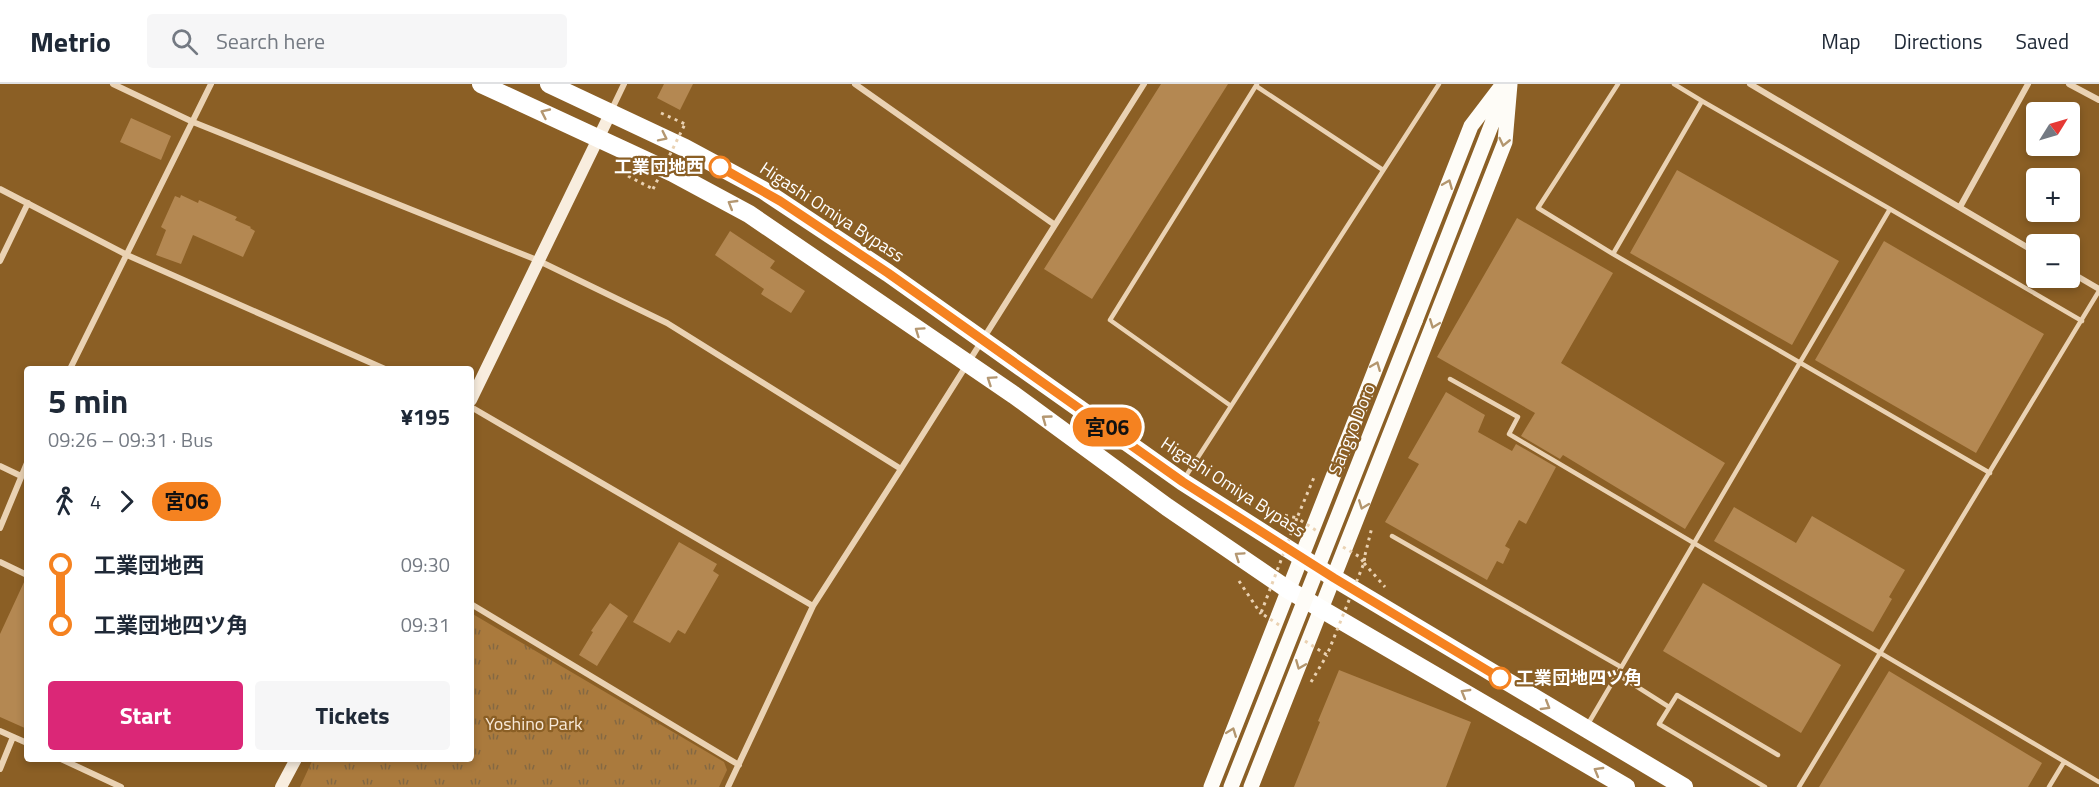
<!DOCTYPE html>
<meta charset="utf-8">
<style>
body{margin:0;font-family:"Titillium Web","Noto Sans JP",sans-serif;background:#f6f6f7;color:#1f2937;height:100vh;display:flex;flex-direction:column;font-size:22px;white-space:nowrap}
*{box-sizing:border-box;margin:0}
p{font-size:20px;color:#747a83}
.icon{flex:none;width:33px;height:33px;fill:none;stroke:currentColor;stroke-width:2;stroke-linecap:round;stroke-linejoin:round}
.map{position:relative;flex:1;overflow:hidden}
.details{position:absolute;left:24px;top:282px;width:450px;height:396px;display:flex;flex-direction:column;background:#fff;border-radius:6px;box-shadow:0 3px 9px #0003}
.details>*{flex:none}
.badge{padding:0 12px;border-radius:20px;font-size:21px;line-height:39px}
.needle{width:39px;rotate:53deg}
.fabs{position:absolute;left:2026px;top:18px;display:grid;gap:12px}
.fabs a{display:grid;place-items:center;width:54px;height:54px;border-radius:6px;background:#fff;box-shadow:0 3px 9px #0003;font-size:30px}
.map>.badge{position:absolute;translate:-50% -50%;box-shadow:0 0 0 3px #fff}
.legs{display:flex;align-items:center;gap:9px;height:66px;padding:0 24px;font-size:20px}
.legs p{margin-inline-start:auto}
.head{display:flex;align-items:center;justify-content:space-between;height:102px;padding:0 24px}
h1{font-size:33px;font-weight:700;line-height:45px}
.cta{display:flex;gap:12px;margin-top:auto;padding:12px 24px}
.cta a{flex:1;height:69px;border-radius:6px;background:#db2777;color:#fff;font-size:24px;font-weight:700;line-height:69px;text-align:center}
.cta a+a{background:#f6f6f7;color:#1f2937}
ul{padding:0 24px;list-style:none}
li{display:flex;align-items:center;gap:21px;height:60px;font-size:22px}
li i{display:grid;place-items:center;width:9px;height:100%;margin:0 8px;background:currentColor}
li i::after{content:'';width:15px;height:15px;margin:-8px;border:4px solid;border-radius:50%;background:#fff}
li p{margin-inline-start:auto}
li:first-child i{background:linear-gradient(#0000 50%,currentColor 0)}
li:last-child i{background:linear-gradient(currentColor 50%,#0000 0)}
header{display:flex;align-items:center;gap:36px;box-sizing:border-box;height:84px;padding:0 30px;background:#fff;border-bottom:2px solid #e0e1e3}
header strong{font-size:28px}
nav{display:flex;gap:33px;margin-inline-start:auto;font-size:21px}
.search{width:420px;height:54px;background:#f6f6f7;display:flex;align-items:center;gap:15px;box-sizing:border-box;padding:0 21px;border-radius:6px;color:#747a83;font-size:22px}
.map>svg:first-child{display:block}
.park{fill:url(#park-tufts)}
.building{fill:#b48852}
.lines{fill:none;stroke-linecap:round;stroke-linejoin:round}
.path{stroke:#ead2b3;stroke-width:3;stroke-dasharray:3 4.5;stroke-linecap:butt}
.lane{stroke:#ead2b3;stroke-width:4.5}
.street{stroke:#ead2b3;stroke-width:6}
.secondary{stroke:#f8edde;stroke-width:12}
.primary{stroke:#fefcf7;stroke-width:15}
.highway{stroke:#fff;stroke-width:18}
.path-bridge{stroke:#ead2b3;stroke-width:3;stroke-dasharray:3 4.5;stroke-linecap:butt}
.primary-bridge{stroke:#fefcf7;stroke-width:15}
.oneway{stroke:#b49771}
.oneway2{stroke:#b3966e}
.line-1-casing{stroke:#fff;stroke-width:14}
.line-1{stroke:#f58220;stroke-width:9}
.stop-1-dot{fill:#fff;stroke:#f58220;stroke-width:3}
.labels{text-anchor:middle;stroke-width:4.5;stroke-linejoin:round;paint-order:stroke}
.stop-label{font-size:18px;font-weight:bold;fill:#fff;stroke:#8b5f25;text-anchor:end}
.street-label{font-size:18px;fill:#fff;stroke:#8b5f25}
.park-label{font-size:18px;fill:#f8e9d8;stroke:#8b5f25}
</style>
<header>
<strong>Metrio</strong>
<div class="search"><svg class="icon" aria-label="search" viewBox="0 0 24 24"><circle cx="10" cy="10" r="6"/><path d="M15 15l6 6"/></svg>Search here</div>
<nav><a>Map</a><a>Directions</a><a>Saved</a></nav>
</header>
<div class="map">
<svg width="2099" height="703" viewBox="0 0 2099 703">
<defs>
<pattern id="park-tufts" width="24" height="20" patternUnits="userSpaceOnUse" patternTransform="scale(1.5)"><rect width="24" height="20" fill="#aa7a3d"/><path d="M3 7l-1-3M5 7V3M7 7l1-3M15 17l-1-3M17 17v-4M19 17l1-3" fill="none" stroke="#846843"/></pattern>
</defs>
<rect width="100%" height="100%" fill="#8b5f25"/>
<!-- park -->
<path class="park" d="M 471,529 L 724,678 L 727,686 L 719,703 L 300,703 L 313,675 L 471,675 Z"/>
<!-- building -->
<path class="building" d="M 664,0 L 693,0 L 680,26 L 657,14 Z
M 1161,0 L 1228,0 L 1092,215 L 1044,185 Z
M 131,34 L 171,52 L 161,76 L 120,58 Z
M 1677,86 L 1839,177 L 1792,261 L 1630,169 Z
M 181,111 L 198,119 L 199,116 L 237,133 L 235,136 L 251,143 L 250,144 L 255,147 L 243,173 L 193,151 L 181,180 L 156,171 L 166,146 L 161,143 L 175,112 L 180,114 Z
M 1517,134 L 1613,189 L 1561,279 L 1725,379 L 1685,445 L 1563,371 L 1560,375 L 1521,352 L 1535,329 L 1437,273 Z
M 730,147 L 775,177 L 770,184 L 805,207 L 791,229 L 761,210 L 764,205 L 715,171 Z
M 1884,157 L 2044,250 L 1976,369 L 1815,276 Z
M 1446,308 L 1485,331 L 1478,348 L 1512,367 L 1516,360 L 1556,383 L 1526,440 L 1519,436 L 1505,462 L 1510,465 L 1503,480 L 1497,477 L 1487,496 L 1385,438 L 1419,380 L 1408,374 Z
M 1734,423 L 1796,459 L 1812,432 L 1905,486 L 1889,513 L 1892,515 L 1873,548 L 1714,457 Z
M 679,458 L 717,480 L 713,487 L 719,491 L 685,550 L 678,546 L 670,559 L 633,538 Z
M 25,496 L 27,496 L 27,645 L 0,633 L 0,550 Z
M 1703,499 L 1841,581 L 1801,649 L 1663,567 Z
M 610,519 L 628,532 L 597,582 L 579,571 L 593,548 L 591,547 Z
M 1339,586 L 1471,638 L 1446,703 L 1294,703 L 1320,638 L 1318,637 Z
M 1889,587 L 2042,679 L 2028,703 L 1819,703 Z"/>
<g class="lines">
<!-- path -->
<path class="path" d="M 661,29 L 685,40
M 628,92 L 653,105
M 1263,426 L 1297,434 L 1315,391
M 1365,471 L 1372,443
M 1364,479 L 1385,503
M 1239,497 L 1261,530
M 1311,598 L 1327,571"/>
<!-- lane -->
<path class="lane" d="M 1674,0 L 1702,17
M 1256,2 L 1383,86
M 1890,125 L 1702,17 L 1613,170 L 1990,389
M 1613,170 L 1538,124 L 1618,0
M 1450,295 L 1518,333 L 1509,350 L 2099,698
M 1231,322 L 1110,236 L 1257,0
M 1184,395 L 1439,0
M 1392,452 L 1621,583
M 1617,590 L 1669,623
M 1588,640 L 1890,125 L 2082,237
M 1765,703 L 1659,640 L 1677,611 L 1778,671
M 1799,703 L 2099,207
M 2049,703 L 2064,678"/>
<!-- street -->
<path class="street" d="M 113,0 L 193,38 L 537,176 L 667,239 L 901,385
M 855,0 L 1055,141
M 1750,0 L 2037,169
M 2069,0 L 2099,16
M 611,27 L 624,0
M 0,105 L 127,171 L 385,285
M 1960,123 L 2028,0
M 0,177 L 28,119
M 2070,188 L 2099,205
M 70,285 L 211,0
M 471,323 L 813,522
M 0,382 L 21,392
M 0,444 L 27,379
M 0,478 L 27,491
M 471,520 L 739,681
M 0,647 L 27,659
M 61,675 L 121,703
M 0,685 L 13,653
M 728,703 L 813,522 L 901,385 L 1144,0"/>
<!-- secondary -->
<path class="secondary" d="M 471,316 L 611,28
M 281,703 L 296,675"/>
<!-- primary -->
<path class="primary" d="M 1415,237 L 1505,6
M 1211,703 L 1471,42 L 1503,0
M 1251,703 L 1505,58 L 1510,0"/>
<!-- highway -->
<path class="highway" d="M 481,0 L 673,89 L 749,130 L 1014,311 L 1167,423 L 1287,505 L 1626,703
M 549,0 L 685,64 L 763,106 L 888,189 L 1183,398 L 1334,494 L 1684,703"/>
<!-- path-bridge -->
<path class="path-bridge" d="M 653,105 L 685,40
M 1343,463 L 1360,473 L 1364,479
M 1279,541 L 1261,529 L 1297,434 L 1317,447
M 1305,557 L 1327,571 L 1364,479 L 1365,471"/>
<!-- primary-bridge -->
<path class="primary-bridge" d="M 1231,703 L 1415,237"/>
</g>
<!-- one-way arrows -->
<defs><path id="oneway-chevron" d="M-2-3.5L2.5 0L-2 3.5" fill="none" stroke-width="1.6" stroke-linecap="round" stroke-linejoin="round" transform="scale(1.5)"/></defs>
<g class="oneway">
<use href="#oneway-chevron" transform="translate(545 29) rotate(-155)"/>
<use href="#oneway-chevron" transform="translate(663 53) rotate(26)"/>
<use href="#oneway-chevron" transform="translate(732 120) rotate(-149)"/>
<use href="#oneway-chevron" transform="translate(919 247) rotate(-145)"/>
<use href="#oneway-chevron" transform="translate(991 296) rotate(-146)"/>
<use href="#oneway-chevron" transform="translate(1046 335) rotate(-144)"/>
<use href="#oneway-chevron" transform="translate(1239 472) rotate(-146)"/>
<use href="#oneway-chevron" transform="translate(1465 609) rotate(-150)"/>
<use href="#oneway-chevron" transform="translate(1546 622) rotate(31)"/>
<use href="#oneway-chevron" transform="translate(1598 687) rotate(-150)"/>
</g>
<g class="oneway2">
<use href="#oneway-chevron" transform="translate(1504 58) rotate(103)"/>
<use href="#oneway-chevron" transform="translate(1448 100) rotate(-68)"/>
<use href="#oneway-chevron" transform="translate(1434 240) rotate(111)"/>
<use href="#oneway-chevron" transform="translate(1376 282) rotate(-68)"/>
<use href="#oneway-chevron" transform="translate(1363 421) rotate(111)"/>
<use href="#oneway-chevron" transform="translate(1300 581) rotate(112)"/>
<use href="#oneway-chevron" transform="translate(1232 648) rotate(-69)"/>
</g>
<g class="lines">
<defs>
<path id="line-1" d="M 720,83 L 780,117 L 888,189 L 1183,398 L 1334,494 L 1500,594"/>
</defs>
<!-- line-1 casing -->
<use href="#line-1" class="line-1-casing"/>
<!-- line-1 -->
<use href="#line-1" class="line-1"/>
</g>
<!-- markers -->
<g class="stop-1-dot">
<circle cx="720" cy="83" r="10"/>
<circle cx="1500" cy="594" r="10"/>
</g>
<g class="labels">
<!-- stop labels -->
<g class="stop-label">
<text x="704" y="89">工業団地西</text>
<text x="1516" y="600" text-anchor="start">工業団地四ツ角</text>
</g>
<!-- street labels -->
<g class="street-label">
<text transform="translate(832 128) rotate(33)" y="6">Higashi Omiya Bypass</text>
<text transform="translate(1352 345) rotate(-68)" y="6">Sangyo Doro</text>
<text transform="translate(1233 403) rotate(33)" y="6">Higashi Omiya Bypass</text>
</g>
<!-- park labels -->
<g class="park-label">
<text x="534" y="646">Yoshino Park</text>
</g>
</g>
</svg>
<div class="fabs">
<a><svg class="needle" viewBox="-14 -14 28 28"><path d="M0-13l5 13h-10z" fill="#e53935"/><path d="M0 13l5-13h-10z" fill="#747a83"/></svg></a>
<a>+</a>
<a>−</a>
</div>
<b class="badge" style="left:1107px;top:343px;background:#f58220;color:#111">宮06</b>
<section class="details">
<div class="head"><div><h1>5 min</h1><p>09:26 – 09:31 · Bus</p></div><b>¥195</b></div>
<div class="legs"><svg class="icon" aria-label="walk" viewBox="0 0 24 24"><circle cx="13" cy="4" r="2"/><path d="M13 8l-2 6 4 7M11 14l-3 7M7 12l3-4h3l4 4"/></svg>4<svg class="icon" aria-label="forward" viewBox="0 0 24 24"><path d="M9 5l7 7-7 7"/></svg><b class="badge" style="background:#f58220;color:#111">宮06</b></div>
<ul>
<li><i style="color:#f58220"></i><b>工業団地西</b><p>09:30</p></li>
<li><i style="color:#f58220"></i><b>工業団地四ツ角</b><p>09:31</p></li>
</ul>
<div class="cta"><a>Start</a><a>Tickets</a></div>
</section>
</div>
